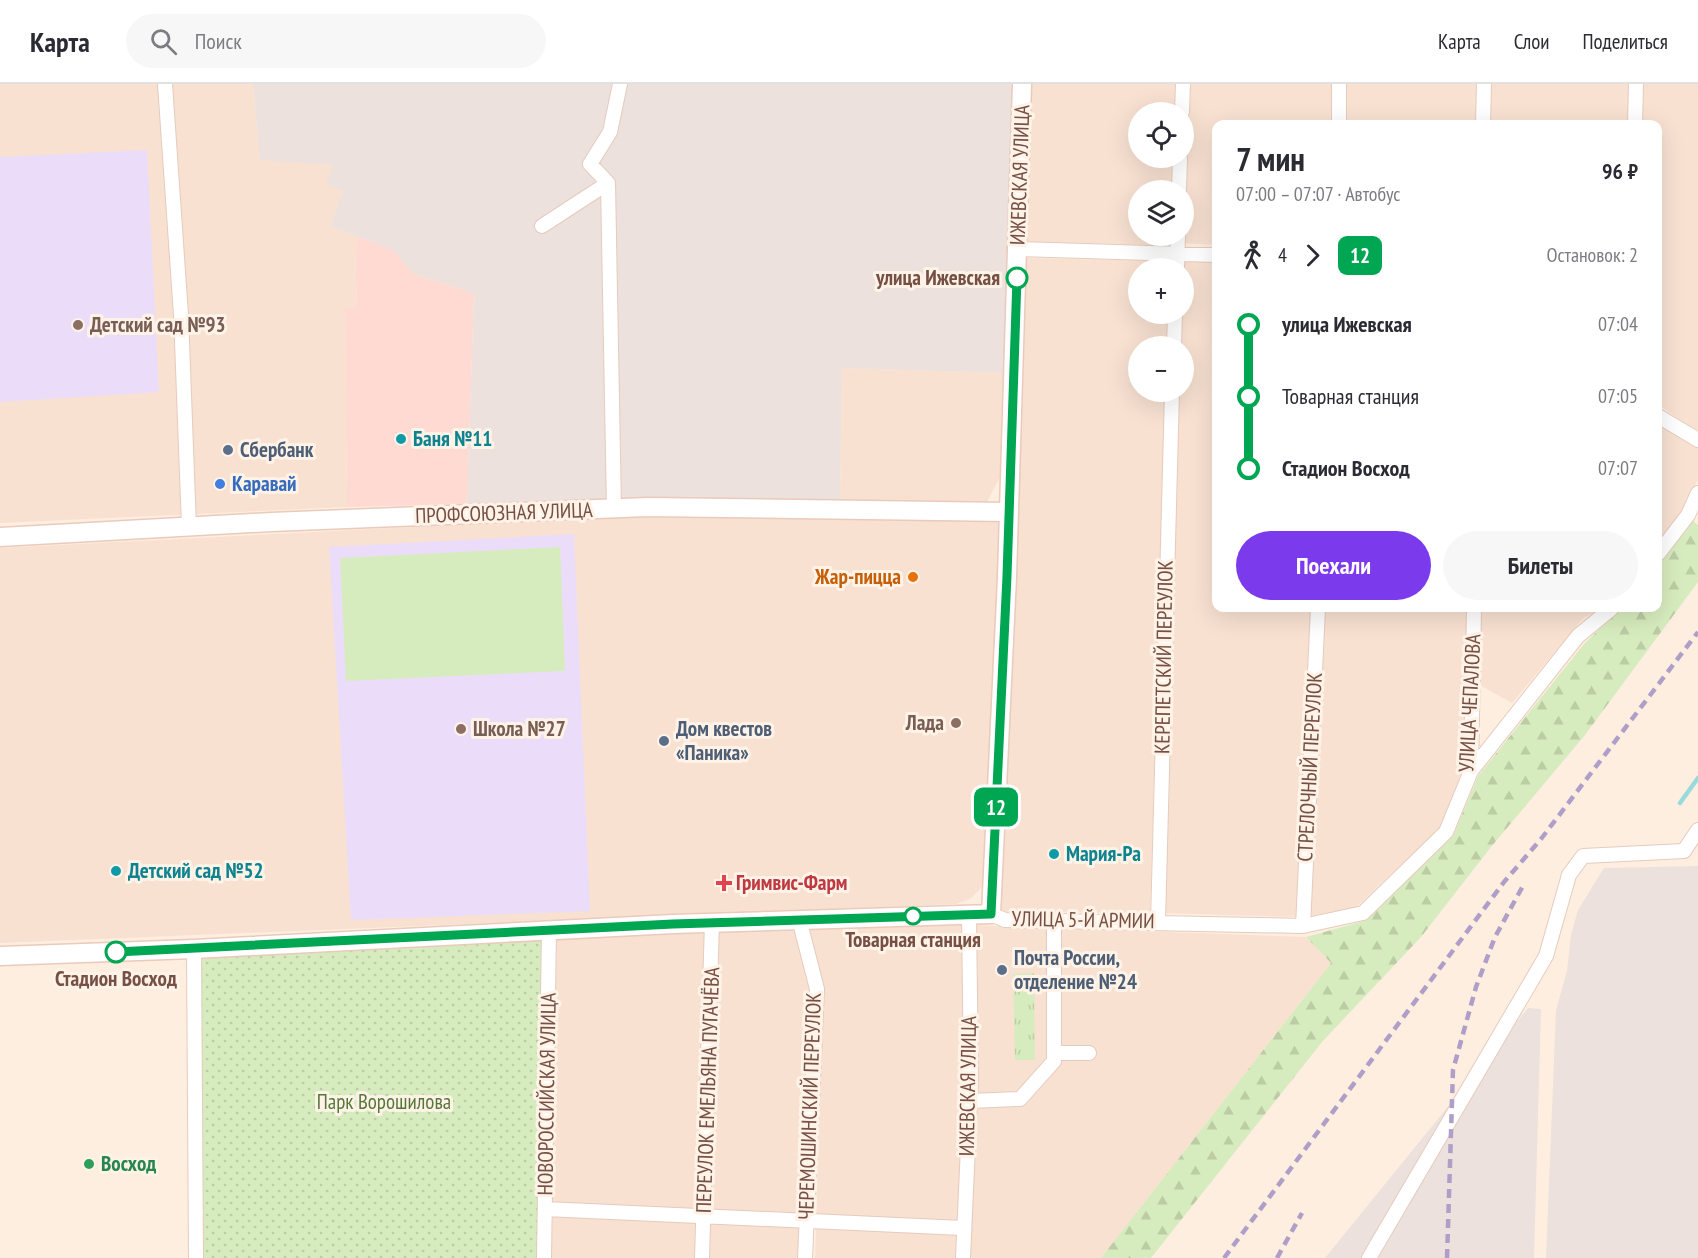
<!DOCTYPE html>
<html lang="ru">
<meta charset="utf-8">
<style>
body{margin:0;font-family:"PT Sans Narrow",sans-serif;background:#f7f7f7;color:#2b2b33;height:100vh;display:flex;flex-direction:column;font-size:22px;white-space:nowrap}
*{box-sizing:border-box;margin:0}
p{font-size:20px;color:#7c7c81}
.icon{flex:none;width:33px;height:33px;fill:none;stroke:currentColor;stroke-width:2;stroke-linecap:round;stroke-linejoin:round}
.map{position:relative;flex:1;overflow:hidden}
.drawer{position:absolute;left:1212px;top:36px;width:450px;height:492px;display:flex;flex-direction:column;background:#fff;border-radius:12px;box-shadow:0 6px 24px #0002}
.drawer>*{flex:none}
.badge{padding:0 12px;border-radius:9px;font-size:21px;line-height:39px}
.fabs{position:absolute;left:1128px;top:18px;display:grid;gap:12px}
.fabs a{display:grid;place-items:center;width:66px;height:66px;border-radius:50%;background:#fff;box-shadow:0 6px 24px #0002;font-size:30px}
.map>.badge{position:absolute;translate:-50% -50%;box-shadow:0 0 0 3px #fff}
.legs{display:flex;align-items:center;gap:9px;height:66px;padding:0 24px;font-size:20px}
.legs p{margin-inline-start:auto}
.overview{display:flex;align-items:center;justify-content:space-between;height:102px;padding:0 24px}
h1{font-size:33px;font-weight:700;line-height:45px}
.cta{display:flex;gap:12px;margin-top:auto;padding:12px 24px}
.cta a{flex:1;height:69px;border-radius:36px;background:#7c3aed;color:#fff;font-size:24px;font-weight:700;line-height:69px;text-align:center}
.cta a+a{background:#f7f7f7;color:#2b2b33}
ul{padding:0 24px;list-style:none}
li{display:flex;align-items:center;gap:21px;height:72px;font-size:22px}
li i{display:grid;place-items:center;width:9px;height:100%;margin:0 8px;background:currentColor}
li i::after{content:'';width:15px;height:15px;margin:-8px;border:4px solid;border-radius:50%;background:#fff}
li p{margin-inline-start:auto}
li:first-child i{background:linear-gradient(#0000 50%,currentColor 0)}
li:last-child i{background:linear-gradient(currentColor 50%,#0000 0)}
header{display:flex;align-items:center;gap:36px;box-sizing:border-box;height:84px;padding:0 30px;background:#fff;border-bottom:2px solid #e1e1e2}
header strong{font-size:28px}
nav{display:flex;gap:33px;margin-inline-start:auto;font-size:21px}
.search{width:420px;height:54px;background:#f7f7f7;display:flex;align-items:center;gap:15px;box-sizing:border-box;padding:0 21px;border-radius:33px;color:#7c7c81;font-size:22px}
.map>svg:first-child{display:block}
.residential{fill:#f8e1d1}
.commercial{fill:#ffdad3}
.industrial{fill:#ece1dc}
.education{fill:#ebddfa}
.grass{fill:url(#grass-tufts)}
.forest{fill:url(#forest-firs)}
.park{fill:url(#park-dots)}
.pitch{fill:#d7ecbe}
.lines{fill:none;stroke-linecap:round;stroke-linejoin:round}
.stream{stroke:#99dbdc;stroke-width:4.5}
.minor-casing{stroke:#e5cbbe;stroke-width:16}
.secondary-casing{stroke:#eacabb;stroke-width:21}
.minor{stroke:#fff;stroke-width:14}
.secondary{stroke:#fff;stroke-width:18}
.rail{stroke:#af9ec8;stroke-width:4.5;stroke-dasharray:9 6;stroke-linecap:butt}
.line-1-casing{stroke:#fff;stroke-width:14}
.line-1{stroke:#00a651;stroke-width:9}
.stop-1-dot{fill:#fff;stroke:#00a651;stroke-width:3}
.education-dot{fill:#8d6e63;stroke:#fff3e8;stroke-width:2}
.culture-dot{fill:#0f9aa8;stroke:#fff3e8;stroke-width:2}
.service-dot{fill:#5c6f8a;stroke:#fff3e8;stroke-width:2}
.shop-dot{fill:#3f7fe0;stroke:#fff3e8;stroke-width:2}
.food-dot{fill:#e8710a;stroke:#fff3e8;stroke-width:2}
.health-dot{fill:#e0444e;stroke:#fff3e8;stroke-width:2}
.leisure-dot{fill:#2e9e5b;stroke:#fff3e8;stroke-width:2}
.labels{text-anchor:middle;stroke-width:6;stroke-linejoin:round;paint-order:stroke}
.street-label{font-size:21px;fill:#775045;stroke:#fff3e8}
.stop-label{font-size:21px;font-weight:bold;fill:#775045;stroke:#fff3e8}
.education-label{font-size:21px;font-weight:bold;fill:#785e54;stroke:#fff3e8;text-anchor:start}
.culture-label{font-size:21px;font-weight:bold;fill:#0d838f;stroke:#fff3e8;text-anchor:start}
.service-label{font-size:21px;font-weight:bold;fill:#4e5e75;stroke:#fff3e8;text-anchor:start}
.shop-label{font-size:21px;font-weight:bold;fill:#366cbe;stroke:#fff3e8;text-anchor:start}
.food-label{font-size:21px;font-weight:bold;fill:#c56008;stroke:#fff3e8;text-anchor:end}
.health-label{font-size:21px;font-weight:bold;fill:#be3a42;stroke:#fff3e8;text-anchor:start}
.park-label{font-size:21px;fill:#55783a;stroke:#fff3e8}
.leisure-label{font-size:21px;font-weight:bold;fill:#27864d;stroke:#fff3e8;text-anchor:start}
</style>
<header>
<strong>Карта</strong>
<div class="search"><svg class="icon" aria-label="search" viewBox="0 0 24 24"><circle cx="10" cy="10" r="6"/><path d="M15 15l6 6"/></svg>Поиск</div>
<nav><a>Карта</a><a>Слои</a><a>Поделиться</a></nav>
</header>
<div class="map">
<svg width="1698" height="1174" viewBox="0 0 1698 1174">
<defs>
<pattern id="grass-tufts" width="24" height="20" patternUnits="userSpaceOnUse" patternTransform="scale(1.5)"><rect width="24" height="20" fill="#d7ecbe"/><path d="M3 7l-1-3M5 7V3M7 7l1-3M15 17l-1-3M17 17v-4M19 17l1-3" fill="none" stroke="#bccca5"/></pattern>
<pattern id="forest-firs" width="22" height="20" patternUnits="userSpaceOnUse" patternTransform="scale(1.5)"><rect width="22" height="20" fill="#d7ecbe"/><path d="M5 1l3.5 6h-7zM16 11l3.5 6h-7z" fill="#bccca5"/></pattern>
<pattern id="park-dots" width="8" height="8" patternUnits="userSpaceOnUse" patternTransform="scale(1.5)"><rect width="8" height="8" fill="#d7ecbe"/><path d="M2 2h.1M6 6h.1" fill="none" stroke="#bccca5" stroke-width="1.8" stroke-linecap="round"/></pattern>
</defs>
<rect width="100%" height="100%" fill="#feeee0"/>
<!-- residential -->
<path class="residential" d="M 0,0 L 253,0 L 260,75 L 333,81 L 343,107 L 330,142 L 359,153 L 355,164 L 357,224 L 345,225 L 347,423 L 0,439 Z
M 1029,0 L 1177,0 L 1176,28 L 1138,28 L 1138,74 L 1175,74 L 1174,106 L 1138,106 L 1138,152 L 1173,152 L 1172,161 L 1025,158 Z
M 1188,0 L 1333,0 L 1332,40 L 1216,40 L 1216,161 L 1184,159 Z
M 1346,0 L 1478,0 L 1477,40 L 1345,40 Z
M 1491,0 L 1630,0 L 1629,40 L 1490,40 Z
M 1641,0 L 1698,0 L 1698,345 L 1693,346 L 1658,320 L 1658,40 L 1641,40 Z
M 1025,174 L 1170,177 L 1170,184 L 1138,184 L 1138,230 L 1168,230 L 1167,262 L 1138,262 L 1138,308 L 1166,308 L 1150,829 L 1001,828 Z
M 1185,178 L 1216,178 L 1216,524 L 1311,524 L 1299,833 L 1163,829 L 1174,424 L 1179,308 L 1184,308 L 1184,262 L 1181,262 Z
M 842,284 L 1006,289 L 1000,393 L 986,420 L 840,417 Z
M 1658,339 L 1698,363 L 1698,395 L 1685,425 L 1658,460 Z
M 649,431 L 1000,435 L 986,799 L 970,815 L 956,820 L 0,859 L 0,464 Z
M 1325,524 L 1467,524 L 1465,685 L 1440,744 L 1356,823 L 1310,832 Z
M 1480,524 L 1603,524 L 1583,534 L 1512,619 L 1478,600 Z
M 806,841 L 964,841 L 967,994 L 958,1138 L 815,1133 L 821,909 Z
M 972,841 L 1306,853 L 1331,879 L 1101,1174 L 815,1174 L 816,1145 L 967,1150 Z
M 795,843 L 812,906 L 798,1131 L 711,1130 L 719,846 Z
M 705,845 L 699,1130 L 551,1121 L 557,852 Z
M 553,1129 L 696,1137 L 695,1174 L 551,1174 Z
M 710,1139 L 800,1140 L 799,1174 L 708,1174 Z"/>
<!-- commercial -->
<path class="commercial" d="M 359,153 L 393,166 L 414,190 L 474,209 L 467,420 L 347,423 L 345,224 L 357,224 L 355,164 Z"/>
<!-- industrial -->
<path class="industrial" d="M 253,0 L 1015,0 L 1006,289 L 842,284 L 840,417 L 647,415 L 467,420 L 474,209 L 414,190 L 393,166 L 330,142 L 343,107 L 326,100 L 333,81 L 260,76 Z
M 1698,782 L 1698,1174 L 1546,1174 L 1556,926 L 1567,887 L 1571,851 L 1578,826 L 1604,784 Z
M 1528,924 L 1541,925 L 1534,1174 L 1325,1174 Z"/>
<!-- education -->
<path class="education" d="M 147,66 L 159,308 L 0,318 L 0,73 Z
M 574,450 L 590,827 L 351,836 L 329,463 Z"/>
<!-- grass -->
<path class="grass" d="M 1034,889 L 1035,976 L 1015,976 L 1013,890 Z"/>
<!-- forest -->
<path class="forest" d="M 1693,437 L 1698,441 L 1698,498 L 1585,651 L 1491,763 L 1421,853 L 1322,958 L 1151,1174 L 1101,1174 L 1331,879 L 1306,853 L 1364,837 L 1453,752 L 1478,692 L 1584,560 L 1621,524 L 1658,524 L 1658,481 Z"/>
<!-- park -->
<path class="park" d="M 542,855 L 537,1174 L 201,1174 L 202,873 Z"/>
<!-- pitch -->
<path class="pitch" d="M 560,463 L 565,587 L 346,597 L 340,474 Z"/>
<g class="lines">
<!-- stream -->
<path class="stream" d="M 1680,719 L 1698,694"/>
<defs>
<path id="minor" d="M 165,0 L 181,231 L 189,443
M 1182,28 L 1183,0
M 1339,40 L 1339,0
M 1483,40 L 1484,0
M 1635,40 L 1636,0
M 608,99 L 590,80 L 610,48 L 620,0
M 1179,106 L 1180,74
M 542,142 L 608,99 L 614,425
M 1018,165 L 1216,171
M 1177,184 L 1178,152
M 1174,262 L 1175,230
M 1658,332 L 1698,356
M 1658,470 L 1688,431 L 1698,409
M 1471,687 L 1578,552 L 1612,524
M 991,830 L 1005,836 L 1303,842 L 1363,829 L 1446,748 L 1471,687 L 1474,524
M 799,835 L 817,905 L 805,1174
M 1158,838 L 1172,308
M 1303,842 L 1318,524
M 194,865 L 196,1174
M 1054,969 L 1089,969
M 970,1017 L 1020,1015 L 1054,977 L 1054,836
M 545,1125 L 963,1144
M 544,1174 L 549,847
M 702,1174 L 712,838
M 963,1174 L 971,995 L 969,831
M 1369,1174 L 1546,872 L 1569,791 L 1583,772 L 1684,767 L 1698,746"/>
<path id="secondary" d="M 0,453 L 271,438 L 648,423 L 1008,428
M 0,872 L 194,865 L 673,840 L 991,830 L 1007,493 L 1022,0"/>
</defs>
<!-- minor casing -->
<use href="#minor" class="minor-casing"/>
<!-- secondary casing -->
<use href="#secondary" class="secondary-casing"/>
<!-- minor -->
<use href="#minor" class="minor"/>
<!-- secondary -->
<use href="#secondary" class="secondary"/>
<!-- rail -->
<path class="rail" d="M 1224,1174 L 1504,798 L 1541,755 L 1698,548
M 1277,1174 L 1302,1129
M 1447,1174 L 1453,986 L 1476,903 L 1495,853 L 1524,800"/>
</g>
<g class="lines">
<defs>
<path id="line-1" d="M 116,868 L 673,840 L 991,830 L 1007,492 L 1017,194"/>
</defs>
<!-- line-1 casing -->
<use href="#line-1" class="line-1-casing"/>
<!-- line-1 -->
<use href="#line-1" class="line-1"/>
</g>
<!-- markers -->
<g class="stop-1-dot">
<circle cx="1017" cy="194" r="10"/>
<circle cx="913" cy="832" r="8"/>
<circle cx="116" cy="868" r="10"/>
</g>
<g class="education-dot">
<circle cx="78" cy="241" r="6"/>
<circle cx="956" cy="639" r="6"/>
<circle cx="461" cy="645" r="6"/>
</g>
<g class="culture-dot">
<circle cx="401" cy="355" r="6"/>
<circle cx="1054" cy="770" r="6"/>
<circle cx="116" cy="787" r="6"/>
</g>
<g class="service-dot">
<circle cx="228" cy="366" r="6"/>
<circle cx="664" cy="657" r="6"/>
<circle cx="1002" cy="886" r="6"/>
</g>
<circle class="shop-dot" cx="220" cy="400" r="6"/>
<circle class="food-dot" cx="913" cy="493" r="6"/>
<path class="health-dot" d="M721 790h6v6h6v6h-6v6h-6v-6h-6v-6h6z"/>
<circle class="leisure-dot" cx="89" cy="1080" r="6"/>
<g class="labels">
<!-- street labels -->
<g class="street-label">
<text transform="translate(1020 91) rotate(-88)" y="7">ИЖЕВСКАЯ УЛИЦА</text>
<text transform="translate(504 429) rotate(-2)" y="7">ПРОФСОЮЗНАЯ УЛИЦА</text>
<text transform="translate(1164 573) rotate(-89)" y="7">КЕРЕПЕТСКИЙ ПЕРЕУЛОК</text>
<text transform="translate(1470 619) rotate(-87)" y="7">УЛИЦА ЧЕПАЛОВА</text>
<text transform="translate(1310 683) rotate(-87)" y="7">СТРЕЛОЧНЫЙ ПЕРЕУЛОК</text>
<text transform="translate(1083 836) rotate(1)" y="7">УЛИЦА 5-Й АРМИИ</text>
<text transform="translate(968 1002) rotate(-89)" y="7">ИЖЕВСКАЯ УЛИЦА</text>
<text transform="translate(708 1006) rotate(-88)" y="7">ПЕРЕУЛОК ЕМЕЛЬЯНА ПУГАЧЁВА</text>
<text transform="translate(547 1010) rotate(-89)" y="7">НОВОРОССИЙСКАЯ УЛИЦА</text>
<text transform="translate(810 1022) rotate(-88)" y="7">ЧЕРЕМОШИНСКИЙ ПЕРЕУЛОК</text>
</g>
<!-- stop labels -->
<g class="stop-label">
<text x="1000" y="201" text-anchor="end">улица Ижевская</text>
<text x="913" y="863">Товарная cтанция</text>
<text x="116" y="902">Стадион Восход</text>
</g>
<!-- education labels -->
<g class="education-label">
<text x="90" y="248">Детский сад №93</text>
<text x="944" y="646" text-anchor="end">Лада</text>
<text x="473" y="652">Школа №27</text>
</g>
<!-- culture labels -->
<g class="culture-label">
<text x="413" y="362">Баня №11</text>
<text x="1066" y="777">Мария-Ра</text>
<text x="128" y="794">Детский сад №52</text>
</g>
<!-- service labels -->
<g class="service-label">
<text x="240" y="373">Сбербанк</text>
<text x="676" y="652">Дом квестов<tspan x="676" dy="24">«Паника»</tspan></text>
<text x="1014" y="881">Почта России,<tspan x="1014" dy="24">отделение №24</tspan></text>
</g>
<!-- shop labels -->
<g class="shop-label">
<text x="232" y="407">Каравай</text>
</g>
<!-- food labels -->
<g class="food-label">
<text x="901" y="500">Жар-пицца</text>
</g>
<!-- health labels -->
<g class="health-label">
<text x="736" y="806">Гримвис-Фарм</text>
</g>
<!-- park labels -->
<g class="park-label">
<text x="384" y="1025">Парк Ворошилова</text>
</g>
<!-- leisure labels -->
<g class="leisure-label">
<text x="101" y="1087">Восход</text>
</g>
</g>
</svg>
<div class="fabs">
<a><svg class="icon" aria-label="locate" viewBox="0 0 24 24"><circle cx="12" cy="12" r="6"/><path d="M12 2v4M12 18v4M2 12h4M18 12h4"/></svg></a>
<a><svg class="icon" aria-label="layers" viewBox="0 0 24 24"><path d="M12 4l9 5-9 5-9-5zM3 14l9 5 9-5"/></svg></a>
<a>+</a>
<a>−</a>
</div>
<b class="badge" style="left:996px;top:723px;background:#00a651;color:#fff">12</b>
<section class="drawer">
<div class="overview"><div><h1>7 мин</h1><p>07:00 – 07:07 · Автобус</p></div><b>96 ₽</b></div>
<div class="legs"><svg class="icon" aria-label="walk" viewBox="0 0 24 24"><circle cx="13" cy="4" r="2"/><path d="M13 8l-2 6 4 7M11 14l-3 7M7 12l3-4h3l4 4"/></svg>4<svg class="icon" aria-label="forward" viewBox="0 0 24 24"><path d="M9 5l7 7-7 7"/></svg><b class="badge" style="background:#00a651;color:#fff">12</b><p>Остановок: 2</p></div>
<ul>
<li><i style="color:#00a651"></i><b>улица Ижевская</b><p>07:04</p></li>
<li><i style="color:#00a651"></i><span>Товарная cтанция</span><p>07:05</p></li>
<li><i style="color:#00a651"></i><b>Стадион Восход</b><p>07:07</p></li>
</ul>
<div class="cta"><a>Поехали</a><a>Билеты</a></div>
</section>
</div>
